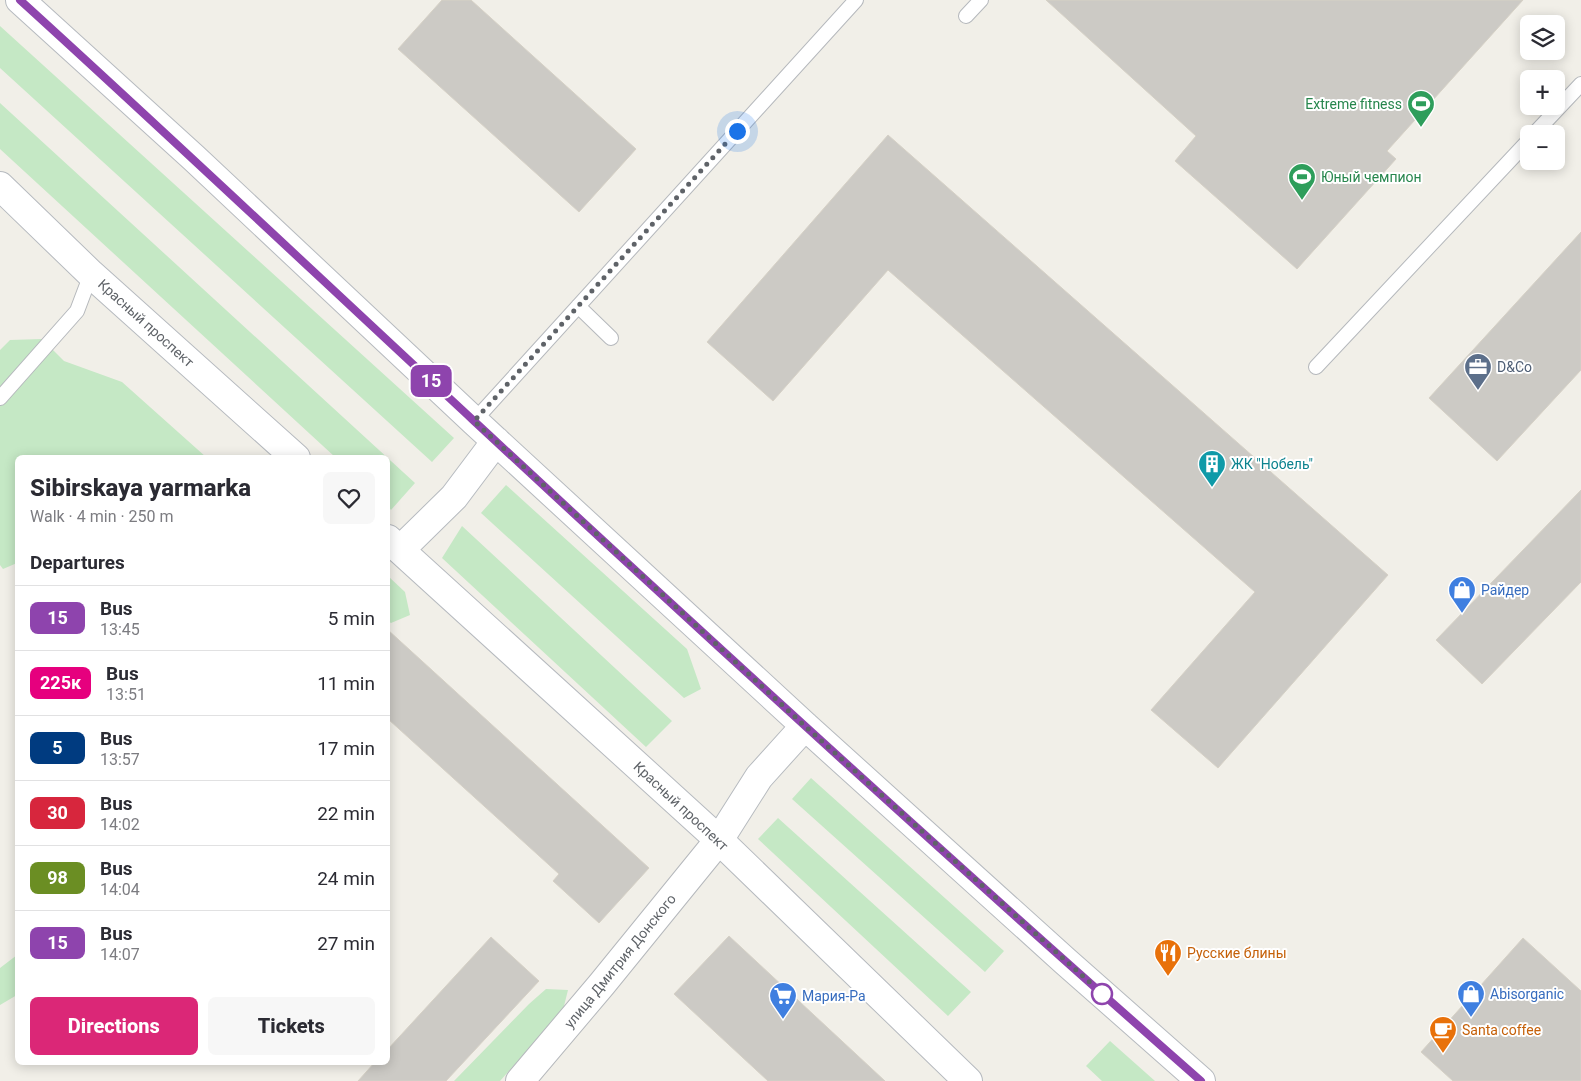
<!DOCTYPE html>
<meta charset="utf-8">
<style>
body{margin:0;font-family:Roboto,sans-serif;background:#f7f7f7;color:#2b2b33;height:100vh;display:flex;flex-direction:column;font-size:19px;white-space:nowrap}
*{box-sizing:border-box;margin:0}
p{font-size:16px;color:#7c7c81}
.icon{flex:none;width:28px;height:28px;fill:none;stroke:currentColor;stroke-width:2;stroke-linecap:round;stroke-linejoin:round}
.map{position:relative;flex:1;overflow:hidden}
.sheet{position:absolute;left:15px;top:455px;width:375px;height:610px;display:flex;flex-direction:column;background:#fff;border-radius:8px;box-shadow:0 2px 12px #0003}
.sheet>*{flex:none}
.badge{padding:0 10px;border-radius:8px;font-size:18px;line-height:32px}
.fabs{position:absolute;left:1520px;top:15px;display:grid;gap:10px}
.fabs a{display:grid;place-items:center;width:45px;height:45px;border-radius:8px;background:#fff;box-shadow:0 2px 12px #0003;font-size:25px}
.you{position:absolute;width:25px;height:25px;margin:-12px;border:4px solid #fff;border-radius:50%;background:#1a73e8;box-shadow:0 0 0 8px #1a73e833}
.map>.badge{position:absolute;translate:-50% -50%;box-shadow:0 0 0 2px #fff}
h2{padding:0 15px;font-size:19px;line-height:45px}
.round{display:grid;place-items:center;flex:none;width:52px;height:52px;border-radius:8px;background:#f7f7f7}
.summary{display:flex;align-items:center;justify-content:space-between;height:85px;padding:0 15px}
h1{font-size:24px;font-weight:800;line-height:38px}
.primary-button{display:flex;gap:10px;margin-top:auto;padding:10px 15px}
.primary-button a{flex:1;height:58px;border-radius:8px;background:#db2777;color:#fff;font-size:20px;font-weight:800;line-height:58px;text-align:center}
.primary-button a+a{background:#f7f7f7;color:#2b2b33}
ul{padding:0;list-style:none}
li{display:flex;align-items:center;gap:15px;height:65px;padding:0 15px;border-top:1px solid #e1e1e2}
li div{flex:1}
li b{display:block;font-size:19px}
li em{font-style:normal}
li .badge{min-width:55px;font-weight:700;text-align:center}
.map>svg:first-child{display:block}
.green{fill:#c5e8c5}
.building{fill:#cccac5;stroke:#d6d1c6}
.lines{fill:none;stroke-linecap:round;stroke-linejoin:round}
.service-casing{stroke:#b5b8bc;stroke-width:16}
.tertiary-casing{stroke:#b5b8bc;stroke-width:30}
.secondary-casing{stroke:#b6babf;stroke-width:30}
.service{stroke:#fff;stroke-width:14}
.tertiary{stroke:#fff;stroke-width:28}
.secondary{stroke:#fff;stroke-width:28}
.line-casing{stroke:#fff;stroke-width:11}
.line{stroke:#8e44ad;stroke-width:8}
.walk{stroke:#5f6368;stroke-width:5;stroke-dasharray:0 9}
.stop-dot{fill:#fff;stroke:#8e44ad;stroke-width:2.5}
.labels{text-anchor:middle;stroke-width:4;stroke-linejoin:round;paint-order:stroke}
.leisure-label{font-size:14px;fill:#27864d;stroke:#fff;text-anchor:end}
.street-label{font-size:14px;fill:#5f6368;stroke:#fff}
.service-label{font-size:14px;fill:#4e5e75;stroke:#fff;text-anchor:start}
.culture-label{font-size:14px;fill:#0d838f;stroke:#fff;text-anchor:start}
.shop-label{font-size:14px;fill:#366cbe;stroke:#fff;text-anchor:start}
.food-label{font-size:14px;fill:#c56008;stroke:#fff;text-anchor:start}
</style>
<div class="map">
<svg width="1581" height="1081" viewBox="0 0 1581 1081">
<rect width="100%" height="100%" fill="#f1efe8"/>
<!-- green -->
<path class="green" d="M 0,26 L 454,438 L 432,462 L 0,68 Z
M 0,103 L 415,483 L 391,510 L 388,506 L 388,458 L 335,457 L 0,149 Z
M 42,339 L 64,361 L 122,382 L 206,457 L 18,458 L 17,563 L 3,569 L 0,565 L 0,350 L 10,340 Z
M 506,485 L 687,649 L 701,689 L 684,698 L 481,513 Z
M 462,526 L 672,721 L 646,747 L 442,558 Z
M 388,576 L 405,592 L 410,615 L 391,623 L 388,621 Z
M 811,778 L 1004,951 L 985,972 L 792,799 Z
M 778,818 L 971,992 L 948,1016 L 758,839 Z
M 17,955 L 17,995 L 0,1005 L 0,968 Z
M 546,989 L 568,990 L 563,1010 L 500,1081 L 454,1081 L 529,1004 Z
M 1110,1041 L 1155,1081 L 1102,1081 L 1086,1066 Z"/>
<!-- building -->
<path class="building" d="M 442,0 L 471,0 L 636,149 L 579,212 L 398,49 Z
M 1046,0 L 1523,0 L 1387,151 L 1396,159 L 1297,269 L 1175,161 L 1196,136 Z
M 888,135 L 1388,575 L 1218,768 L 1151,710 L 1255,592 L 888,270 L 773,401 L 707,342 Z
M 1581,232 L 1581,370 L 1497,461 L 1429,398 Z
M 1581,490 L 1581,582 L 1482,684 L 1436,640 Z
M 388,630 L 649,868 L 599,923 L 553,881 L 559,874 L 388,719 Z
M 729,936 L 885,1081 L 768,1081 L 674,994 Z
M 491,937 L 539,981 L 446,1081 L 358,1081 L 375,1062 L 388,1062 L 388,1049 Z
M 1523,938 L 1581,991 L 1581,1081 L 1453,1081 L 1421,1052 Z"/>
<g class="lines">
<defs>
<path id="service" d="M 966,16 L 981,0
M 1534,134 L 1581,84
M 578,306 L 611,338
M 1316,367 L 1529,140
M 0,398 L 77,311 L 91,274
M 474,421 L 856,0"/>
<path id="tertiary" d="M 520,1081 L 602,984 L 719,840"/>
<path id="secondary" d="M 20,0 L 194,158 L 474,421 L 805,726 L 1065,961 L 1201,1081
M 0,186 L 91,274 L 296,458
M 388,539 L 719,840 L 968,1081
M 400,550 L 454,497 L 496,441
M 719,840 L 759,777 L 805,726"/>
</defs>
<!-- service casing -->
<use href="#service" class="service-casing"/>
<!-- tertiary casing -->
<use href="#tertiary" class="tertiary-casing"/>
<!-- secondary casing -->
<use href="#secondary" class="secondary-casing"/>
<!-- service -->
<use href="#service" class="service"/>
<!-- tertiary -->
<use href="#tertiary" class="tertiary"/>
<!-- secondary -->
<use href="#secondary" class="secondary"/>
</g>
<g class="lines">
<defs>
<path id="line" d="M 20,0 C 173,139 323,281 474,421 C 714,644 955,865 1201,1081"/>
</defs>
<!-- line casing -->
<use href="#line" class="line-casing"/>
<!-- line -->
<use href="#line" class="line"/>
<!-- walk -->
<path class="walk" d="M 737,131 L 474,421 L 805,726 L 1106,997 L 1102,994"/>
</g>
<!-- icons -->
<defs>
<symbol id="stadium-pin" viewBox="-11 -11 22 30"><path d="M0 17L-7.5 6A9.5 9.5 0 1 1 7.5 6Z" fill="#2e9e5b" stroke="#fff"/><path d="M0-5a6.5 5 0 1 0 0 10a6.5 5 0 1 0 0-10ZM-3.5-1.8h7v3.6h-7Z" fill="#fff"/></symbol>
<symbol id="office-pin" viewBox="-11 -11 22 30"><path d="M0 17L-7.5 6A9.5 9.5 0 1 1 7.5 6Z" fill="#5c6f8a" stroke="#fff"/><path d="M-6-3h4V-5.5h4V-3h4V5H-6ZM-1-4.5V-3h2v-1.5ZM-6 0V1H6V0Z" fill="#fff"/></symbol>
<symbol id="building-pin" viewBox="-11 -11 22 30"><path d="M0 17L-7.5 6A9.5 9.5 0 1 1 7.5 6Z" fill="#0f9aa8" stroke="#fff"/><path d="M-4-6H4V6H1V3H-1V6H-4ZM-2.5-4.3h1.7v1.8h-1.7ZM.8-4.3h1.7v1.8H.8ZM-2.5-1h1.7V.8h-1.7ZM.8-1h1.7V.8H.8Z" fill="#fff"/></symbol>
<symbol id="shop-pin" viewBox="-11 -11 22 30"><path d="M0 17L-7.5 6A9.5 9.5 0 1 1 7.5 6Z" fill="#3f7fe0" stroke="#fff"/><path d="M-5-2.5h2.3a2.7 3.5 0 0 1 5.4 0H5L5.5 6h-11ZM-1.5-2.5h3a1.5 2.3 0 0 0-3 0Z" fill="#fff"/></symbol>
<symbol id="restaurant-pin" viewBox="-11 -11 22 30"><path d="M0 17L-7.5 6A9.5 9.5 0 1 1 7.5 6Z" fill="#e8710a" stroke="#fff"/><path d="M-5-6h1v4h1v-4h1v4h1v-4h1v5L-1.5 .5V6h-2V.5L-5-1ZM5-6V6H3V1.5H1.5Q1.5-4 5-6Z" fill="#fff"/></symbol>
<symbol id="supermarket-pin" viewBox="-11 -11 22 30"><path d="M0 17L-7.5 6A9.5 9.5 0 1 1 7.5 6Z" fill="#3f7fe0" stroke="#fff"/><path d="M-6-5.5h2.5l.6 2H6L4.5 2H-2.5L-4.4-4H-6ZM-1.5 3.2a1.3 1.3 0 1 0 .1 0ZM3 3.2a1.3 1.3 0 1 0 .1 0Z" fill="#fff"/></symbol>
<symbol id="cafe-pin" viewBox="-11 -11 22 30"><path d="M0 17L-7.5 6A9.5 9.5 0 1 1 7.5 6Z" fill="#e8710a" stroke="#fff"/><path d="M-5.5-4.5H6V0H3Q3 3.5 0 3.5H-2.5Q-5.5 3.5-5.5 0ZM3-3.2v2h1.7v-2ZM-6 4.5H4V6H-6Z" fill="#fff"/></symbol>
</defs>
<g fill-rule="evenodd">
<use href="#stadium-pin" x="1405" y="88" width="32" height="43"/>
<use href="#stadium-pin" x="1286" y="161" width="32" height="43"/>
<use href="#office-pin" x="1462" y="351" width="32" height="43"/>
<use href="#building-pin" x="1196" y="448" width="32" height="43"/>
<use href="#shop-pin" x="1446" y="574" width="32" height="43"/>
<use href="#restaurant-pin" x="1152" y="937" width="32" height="43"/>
<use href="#shop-pin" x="1455" y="978" width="32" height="43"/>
<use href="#supermarket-pin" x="767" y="980" width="32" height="43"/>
<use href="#cafe-pin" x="1427" y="1014" width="32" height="43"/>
</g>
<!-- markers -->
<circle class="stop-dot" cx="1102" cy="994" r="10"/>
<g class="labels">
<!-- leisure labels -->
<g class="leisure-label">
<text x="1402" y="109">Extreme fitness</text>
<text x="1321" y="182" text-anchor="start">Юный чемпион</text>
</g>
<!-- street labels -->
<g class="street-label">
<text transform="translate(146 323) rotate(42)" y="5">Красный проспект</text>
<text transform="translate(681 806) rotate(43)" y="5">Красный проспект</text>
<text transform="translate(620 961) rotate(-51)" y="5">улица Дмитрия Донского</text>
</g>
<!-- service labels -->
<g class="service-label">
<text x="1497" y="372">D&amp;Co</text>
</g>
<!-- culture labels -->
<g class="culture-label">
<text x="1231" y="469">ЖК "Нобель"</text>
</g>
<!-- shop labels -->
<g class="shop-label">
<text x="1481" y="595">Райдер</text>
<text x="1490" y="999">Abisorganic</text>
<text x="802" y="1001">Мария-Ра</text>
</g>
<!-- food labels -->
<g class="food-label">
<text x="1187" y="958">Русские блины</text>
<text x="1462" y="1035">Santa coffee</text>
</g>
</g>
</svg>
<div class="fabs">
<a><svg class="icon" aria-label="layers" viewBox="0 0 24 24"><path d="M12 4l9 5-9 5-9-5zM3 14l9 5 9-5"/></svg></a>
<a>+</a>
<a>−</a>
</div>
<div class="you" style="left:737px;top:131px"></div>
<b class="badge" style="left:431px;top:381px;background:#8e44ad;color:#fff">15</b>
<section class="sheet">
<div class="summary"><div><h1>Sibirskaya yarmarka</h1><p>Walk · 4 min · 250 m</p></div><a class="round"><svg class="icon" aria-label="heart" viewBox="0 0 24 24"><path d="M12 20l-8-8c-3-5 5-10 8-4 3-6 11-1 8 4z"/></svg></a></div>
<h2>Departures</h2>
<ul>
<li><span class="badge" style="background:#8e44ad;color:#fff">15</span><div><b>Bus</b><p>13:45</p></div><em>5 min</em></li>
<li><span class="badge" style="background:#e6007e;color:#fff">225к</span><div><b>Bus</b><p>13:51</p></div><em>11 min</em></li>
<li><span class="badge" style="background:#003b80;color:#fff">5</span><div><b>Bus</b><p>13:57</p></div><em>17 min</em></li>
<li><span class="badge" style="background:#d7263d;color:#fff">30</span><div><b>Bus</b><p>14:02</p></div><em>22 min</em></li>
<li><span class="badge" style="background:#6b8e23;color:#fff">98</span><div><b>Bus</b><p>14:04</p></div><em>24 min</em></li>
<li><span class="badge" style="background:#8e44ad;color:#fff">15</span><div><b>Bus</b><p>14:07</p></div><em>27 min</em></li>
</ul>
<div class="primary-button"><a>Directions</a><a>Tickets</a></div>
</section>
</div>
